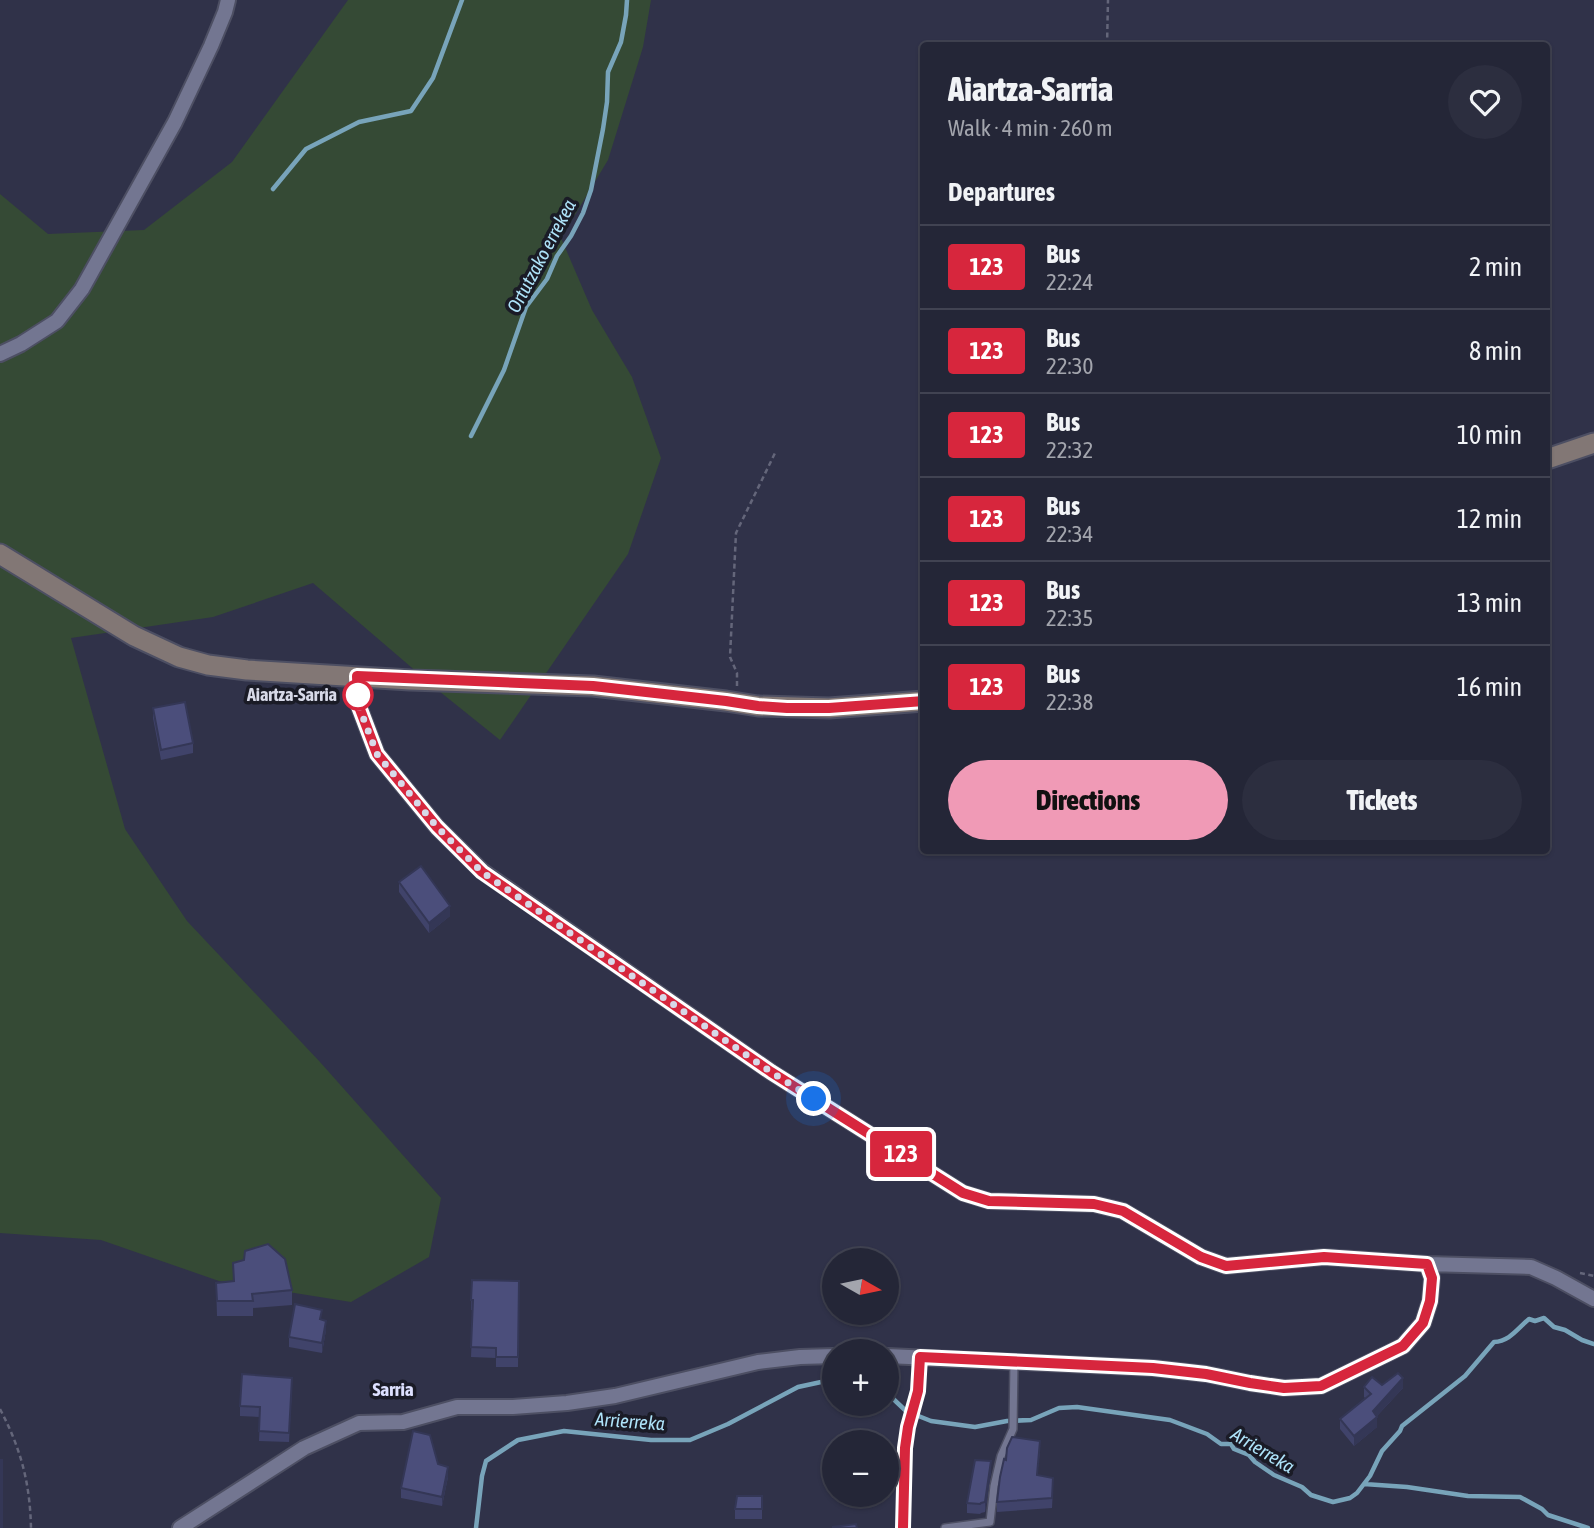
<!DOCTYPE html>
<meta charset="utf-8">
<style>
body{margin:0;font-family:"Asap Condensed",sans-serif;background:#2c2e3f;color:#f1f3f6;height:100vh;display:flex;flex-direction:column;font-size:26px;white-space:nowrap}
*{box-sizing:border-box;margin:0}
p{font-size:23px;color:#a3a5ad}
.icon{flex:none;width:38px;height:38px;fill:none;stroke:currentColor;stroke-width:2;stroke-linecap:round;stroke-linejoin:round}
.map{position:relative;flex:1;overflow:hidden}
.sheet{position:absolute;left:920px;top:42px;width:630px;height:812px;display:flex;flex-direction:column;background:#242637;border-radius:7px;box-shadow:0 2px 5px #0004,0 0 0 2px #414352}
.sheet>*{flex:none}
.badge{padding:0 14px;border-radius:5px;font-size:24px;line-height:46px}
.needle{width:46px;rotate:99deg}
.controls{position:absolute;left:822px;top:1248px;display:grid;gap:14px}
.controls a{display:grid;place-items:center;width:77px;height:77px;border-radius:50%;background:#242637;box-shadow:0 2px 5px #0004,0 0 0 2px #414352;font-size:35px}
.you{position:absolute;width:35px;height:35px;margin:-18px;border:5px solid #fff;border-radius:50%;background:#1a73e8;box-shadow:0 0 0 10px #1a73e833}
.map>.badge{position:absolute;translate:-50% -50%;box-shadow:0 0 0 4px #fff}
h2{padding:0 28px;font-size:26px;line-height:63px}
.round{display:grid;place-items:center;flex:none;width:74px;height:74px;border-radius:37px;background:#2c2e3f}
.headline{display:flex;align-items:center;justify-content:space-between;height:119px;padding:0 28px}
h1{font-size:33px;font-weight:800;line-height:52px}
.primary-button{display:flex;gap:14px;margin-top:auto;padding:14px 28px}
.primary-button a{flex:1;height:80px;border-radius:42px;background:#f09ab6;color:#111;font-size:28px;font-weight:800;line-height:80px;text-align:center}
.primary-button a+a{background:#2c2e3f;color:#f1f3f6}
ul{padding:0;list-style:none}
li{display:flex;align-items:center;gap:21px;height:84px;padding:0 28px;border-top:2px solid #414352}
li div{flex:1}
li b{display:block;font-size:26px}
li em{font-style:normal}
li .badge{min-width:77px;font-weight:700;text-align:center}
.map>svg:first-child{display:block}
.green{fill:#354a35}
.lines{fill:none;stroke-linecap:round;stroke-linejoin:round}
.stream{stroke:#78a4ba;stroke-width:4.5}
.lane-casing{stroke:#4d4f63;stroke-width:10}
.street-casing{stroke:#4d4f63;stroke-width:18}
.secondary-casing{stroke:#4d4f63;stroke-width:23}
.path{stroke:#64667a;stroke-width:2.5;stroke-dasharray:5 3.5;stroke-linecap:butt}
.lane{stroke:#737691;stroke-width:7}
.street{stroke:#737691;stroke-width:14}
.secondary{stroke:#827775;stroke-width:19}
.wall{fill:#40436a}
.shaded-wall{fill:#343756}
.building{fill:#4b4e7b;stroke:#343756;stroke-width:2}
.line-casing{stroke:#fff;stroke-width:16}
.line{stroke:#d7263d;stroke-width:10}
.walk{stroke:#d7d9e8;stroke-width:7;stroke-dasharray:0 12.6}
.stop-dot{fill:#fff;stroke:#d7263d;stroke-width:3.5}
.labels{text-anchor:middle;stroke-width:7;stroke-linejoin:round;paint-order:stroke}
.stop-label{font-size:18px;font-weight:bold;fill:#d7d9e8;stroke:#1a1b26;text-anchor:end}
.water-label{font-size:19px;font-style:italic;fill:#aee3f9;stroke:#1a1b26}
.neighbourhood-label{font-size:19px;font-weight:bold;fill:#dde0fe;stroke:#1a1b26}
</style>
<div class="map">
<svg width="1594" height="1528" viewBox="0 0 1594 1528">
<rect width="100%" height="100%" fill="#303249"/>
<!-- green -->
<path class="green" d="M 348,0 L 651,0 L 643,47 L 608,160 L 561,238 L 592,310 L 632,377 L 661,458 L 628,554 L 500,740 L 439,691 L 313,583 L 213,617 L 71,638 L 125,829 L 187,921 L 320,1062 L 441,1198 L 429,1257 L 351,1302 L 219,1281 L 101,1240 L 0,1233 L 0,194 L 48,234 L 144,230 L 232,162 Z"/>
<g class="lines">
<!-- stream -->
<path class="stream" d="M 273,189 L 306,149 L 359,122 L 411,111 L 433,78 L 462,0
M 471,436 L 504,370 L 526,307 L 547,279 L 557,256 L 571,236 L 583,213 L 591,190 L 603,129 L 607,102 L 608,72 L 621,42 L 626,15 L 627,0
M 887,1393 L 906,1411 L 931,1421 L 975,1427 L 1007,1421 L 1031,1420 L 1059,1408 L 1077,1407 L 1170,1420 L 1207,1434 L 1221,1444 L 1231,1444 L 1234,1449 L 1249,1455 L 1255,1462 L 1274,1475 L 1302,1487 L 1311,1495 L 1333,1502 L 1350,1498 L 1357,1493 L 1370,1476 L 1382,1451 L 1400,1431 L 1402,1426 L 1465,1376 L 1494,1342 C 1510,1341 1517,1329 1529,1319 L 1535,1321 L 1544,1318 L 1554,1327 L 1565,1330 L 1582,1340 L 1594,1344
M 1364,1484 L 1407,1487 L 1468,1496 L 1520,1497 L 1542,1509 L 1548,1515 L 1588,1528
M 476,1528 L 482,1476 L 486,1461 L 518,1440 L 564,1431 L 651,1440 L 690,1440 L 728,1424 L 798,1387 L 835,1379"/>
<defs>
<path id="lane" d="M 903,1528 L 905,1448 L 908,1427 L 918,1391 L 920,1357
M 945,1528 L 990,1522 L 994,1486 L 1001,1456 L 1013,1429 L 1014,1362"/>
<path id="street" d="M 0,354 L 21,344 L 57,321 L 82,289 L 175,122 L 211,46 L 225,12 L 228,0
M 357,676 L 358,704 L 377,754 L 437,827 L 482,871 L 771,1072 L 963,1193 L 989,1201 L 1094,1204 L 1123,1211 L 1201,1257 L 1226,1266 L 1324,1257 L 1427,1264 L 1531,1267 L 1556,1278 L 1594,1299
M 887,1356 L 1153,1368 L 1206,1374 L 1250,1383 L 1284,1388 L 1321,1386 L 1403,1346 L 1423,1323 L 1430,1301 L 1432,1278 L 1427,1264
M 180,1528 L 304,1448 L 359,1423 L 403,1422 L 457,1407 L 513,1407 L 567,1403 L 615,1396 L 758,1362 L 800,1357 L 835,1356"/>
<path id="secondary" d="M 1547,459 L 1594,443
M 0,554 L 134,636 L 179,657 L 208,665 L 247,670 L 410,680 L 593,686 L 726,701 L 758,706 L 829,708 L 924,701"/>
</defs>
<!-- lane casing -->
<use href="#lane" class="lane-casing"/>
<!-- street casing -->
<use href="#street" class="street-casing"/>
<!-- secondary casing -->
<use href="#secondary" class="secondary-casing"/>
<!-- path -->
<path class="path" d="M 1107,46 L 1108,0
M 737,686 L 737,673 L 730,657 L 736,533 L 776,451
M 1580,1273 L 1594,1276
M 0,1409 C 21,1449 30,1483 31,1528"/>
<!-- lane -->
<use href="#lane" class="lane"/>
<!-- street -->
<use href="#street" class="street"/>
<!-- secondary -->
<use href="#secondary" class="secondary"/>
</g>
<!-- wall -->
<path class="wall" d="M 153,708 L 193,743 L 193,753 L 161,760 L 153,718 Z
M 399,882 L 450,916 L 429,933 L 399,892 Z
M 233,1263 L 292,1290 L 292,1305 L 253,1308 L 253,1316 L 217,1316 L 216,1283 L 233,1281 Z
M 472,1280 L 519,1281 L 518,1367 L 496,1367 L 496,1358 L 471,1357 L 473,1310 L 471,1310 Z
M 322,1320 L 326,1330 L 322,1353 L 289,1347 L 289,1337 Z
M 1382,1385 L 1403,1388 L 1377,1416 L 1377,1427 L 1354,1446 L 1340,1429 L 1340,1419 L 1365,1398 L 1364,1397 L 1364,1387 Z
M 292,1388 L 289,1442 L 259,1441 L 260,1417 L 240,1416 L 240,1406 Z
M 1040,1451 L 1037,1476 L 1053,1488 L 1052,1508 L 997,1512 L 997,1502 Z
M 438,1464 L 448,1477 L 442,1506 L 401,1498 L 401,1488 Z
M 991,1471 L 985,1512 L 981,1513 L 980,1514 L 967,1513 L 967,1503 Z
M 762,1496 L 762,1519 L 735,1519 L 735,1509 Z"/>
<!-- shaded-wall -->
<path class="shaded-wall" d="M 450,906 L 450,916 L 429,933 L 429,923 Z
M 326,1321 L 326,1330 L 322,1353 L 322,1343 Z
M 1403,1378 L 1403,1388 L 1374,1419 L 1377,1417 L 1377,1427 L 1354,1446 L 1354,1436 L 1373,1411 Z
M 991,1461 L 991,1471 L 985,1512 L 985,1502 Z
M 448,1467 L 448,1477 L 442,1506 L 442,1497 Z"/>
<!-- building -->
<path class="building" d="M 185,702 L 193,743 L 161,750 L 153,708 Z
M 421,866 L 450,906 L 429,923 L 399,882 Z
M 268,1244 L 285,1259 L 292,1290 L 252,1294 L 253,1301 L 217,1301 L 216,1283 L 234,1281 L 233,1263 L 244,1260 L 245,1251 Z
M 472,1280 L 519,1281 L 518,1357 L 496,1357 L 496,1348 L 471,1347 L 473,1300 L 471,1300 Z
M 295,1304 L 322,1310 L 320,1319 L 326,1321 L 322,1343 L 289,1337 Z
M 1398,1373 L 1403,1378 L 1373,1411 L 1377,1417 L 1354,1436 L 1340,1419 L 1371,1394 L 1364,1387 L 1372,1377 L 1382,1385 Z
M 242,1374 L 292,1378 L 289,1433 L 259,1431 L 260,1407 L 240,1406 Z
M 413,1431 L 430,1435 L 438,1464 L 448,1467 L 442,1497 L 401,1488 Z
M 1012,1437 L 1040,1441 L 1037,1475 L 1053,1478 L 1052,1498 L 997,1502 L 1000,1477 L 1004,1459 L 1006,1460 L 1007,1448 Z
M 0,1460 L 2,1460 L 2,1528 L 0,1528 Z
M 975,1460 L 991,1461 L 985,1502 L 981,1503 L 980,1504 L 967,1503 Z
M 737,1496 L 762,1496 L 762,1509 L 735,1509 Z
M 856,1524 L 857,1528 L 833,1528 L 833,1527 Z"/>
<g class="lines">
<defs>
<path id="line" d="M 903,1528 L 905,1448 L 908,1427 L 918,1391 L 920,1357 L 1153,1368 L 1206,1374 L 1250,1383 L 1284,1388 L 1321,1386 L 1403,1346 L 1423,1323 L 1430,1301 L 1432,1278 L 1427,1264 L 1324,1257 L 1226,1266 L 1201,1257 L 1123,1211 L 1094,1204 L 989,1201 L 963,1193 L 771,1072 L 482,872 L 437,827 L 377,754 L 358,704 L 357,676 L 593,686 L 726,701 L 758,706 L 787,708 L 829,708 L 924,701"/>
</defs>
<!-- line casing -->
<use href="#line" class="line-casing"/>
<!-- line -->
<use href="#line" class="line"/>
<!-- walk -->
<path class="walk" d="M 358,695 L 358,704 L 377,754 L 437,827 L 482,872 L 771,1072 L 814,1099"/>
</g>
<!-- markers -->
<circle class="stop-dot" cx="358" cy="695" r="14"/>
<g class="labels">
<!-- stop labels -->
<g class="stop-label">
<text x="337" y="701">Aiartza-Sarria</text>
</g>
<!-- water labels -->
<g class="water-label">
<text transform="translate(541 256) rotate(-62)" y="7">Ortutzako errekea</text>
<text transform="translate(630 1421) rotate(4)" y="7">Arrierreka</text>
<text transform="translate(1263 1450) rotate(31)" y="7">Arrierreka</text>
</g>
<!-- neighbourhood labels -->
<g class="neighbourhood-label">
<text x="393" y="1396">Sarria</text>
</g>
</g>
</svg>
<div class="controls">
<a><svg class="needle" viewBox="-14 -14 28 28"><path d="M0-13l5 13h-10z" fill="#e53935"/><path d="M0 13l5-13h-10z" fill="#a3a5ad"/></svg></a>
<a>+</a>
<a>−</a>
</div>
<div class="you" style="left:814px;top:1099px"></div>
<b class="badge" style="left:901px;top:1154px;background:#d7263d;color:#fff">123</b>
<section class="sheet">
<div class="headline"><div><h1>Aiartza-Sarria</h1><p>Walk · 4 min · 260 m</p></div><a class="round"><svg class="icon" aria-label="heart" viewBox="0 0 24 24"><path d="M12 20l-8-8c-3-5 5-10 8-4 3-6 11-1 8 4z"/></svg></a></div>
<h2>Departures</h2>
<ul>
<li><span class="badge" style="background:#d7263d;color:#fff">123</span><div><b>Bus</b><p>22:24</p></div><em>2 min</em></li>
<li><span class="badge" style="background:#d7263d;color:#fff">123</span><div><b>Bus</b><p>22:30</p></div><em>8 min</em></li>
<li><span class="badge" style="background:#d7263d;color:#fff">123</span><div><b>Bus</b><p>22:32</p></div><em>10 min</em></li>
<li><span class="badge" style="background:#d7263d;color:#fff">123</span><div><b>Bus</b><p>22:34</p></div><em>12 min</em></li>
<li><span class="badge" style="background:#d7263d;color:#fff">123</span><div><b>Bus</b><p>22:35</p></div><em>13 min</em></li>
<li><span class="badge" style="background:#d7263d;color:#fff">123</span><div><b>Bus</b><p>22:38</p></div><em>16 min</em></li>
</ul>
<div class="primary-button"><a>Directions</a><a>Tickets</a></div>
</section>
</div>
